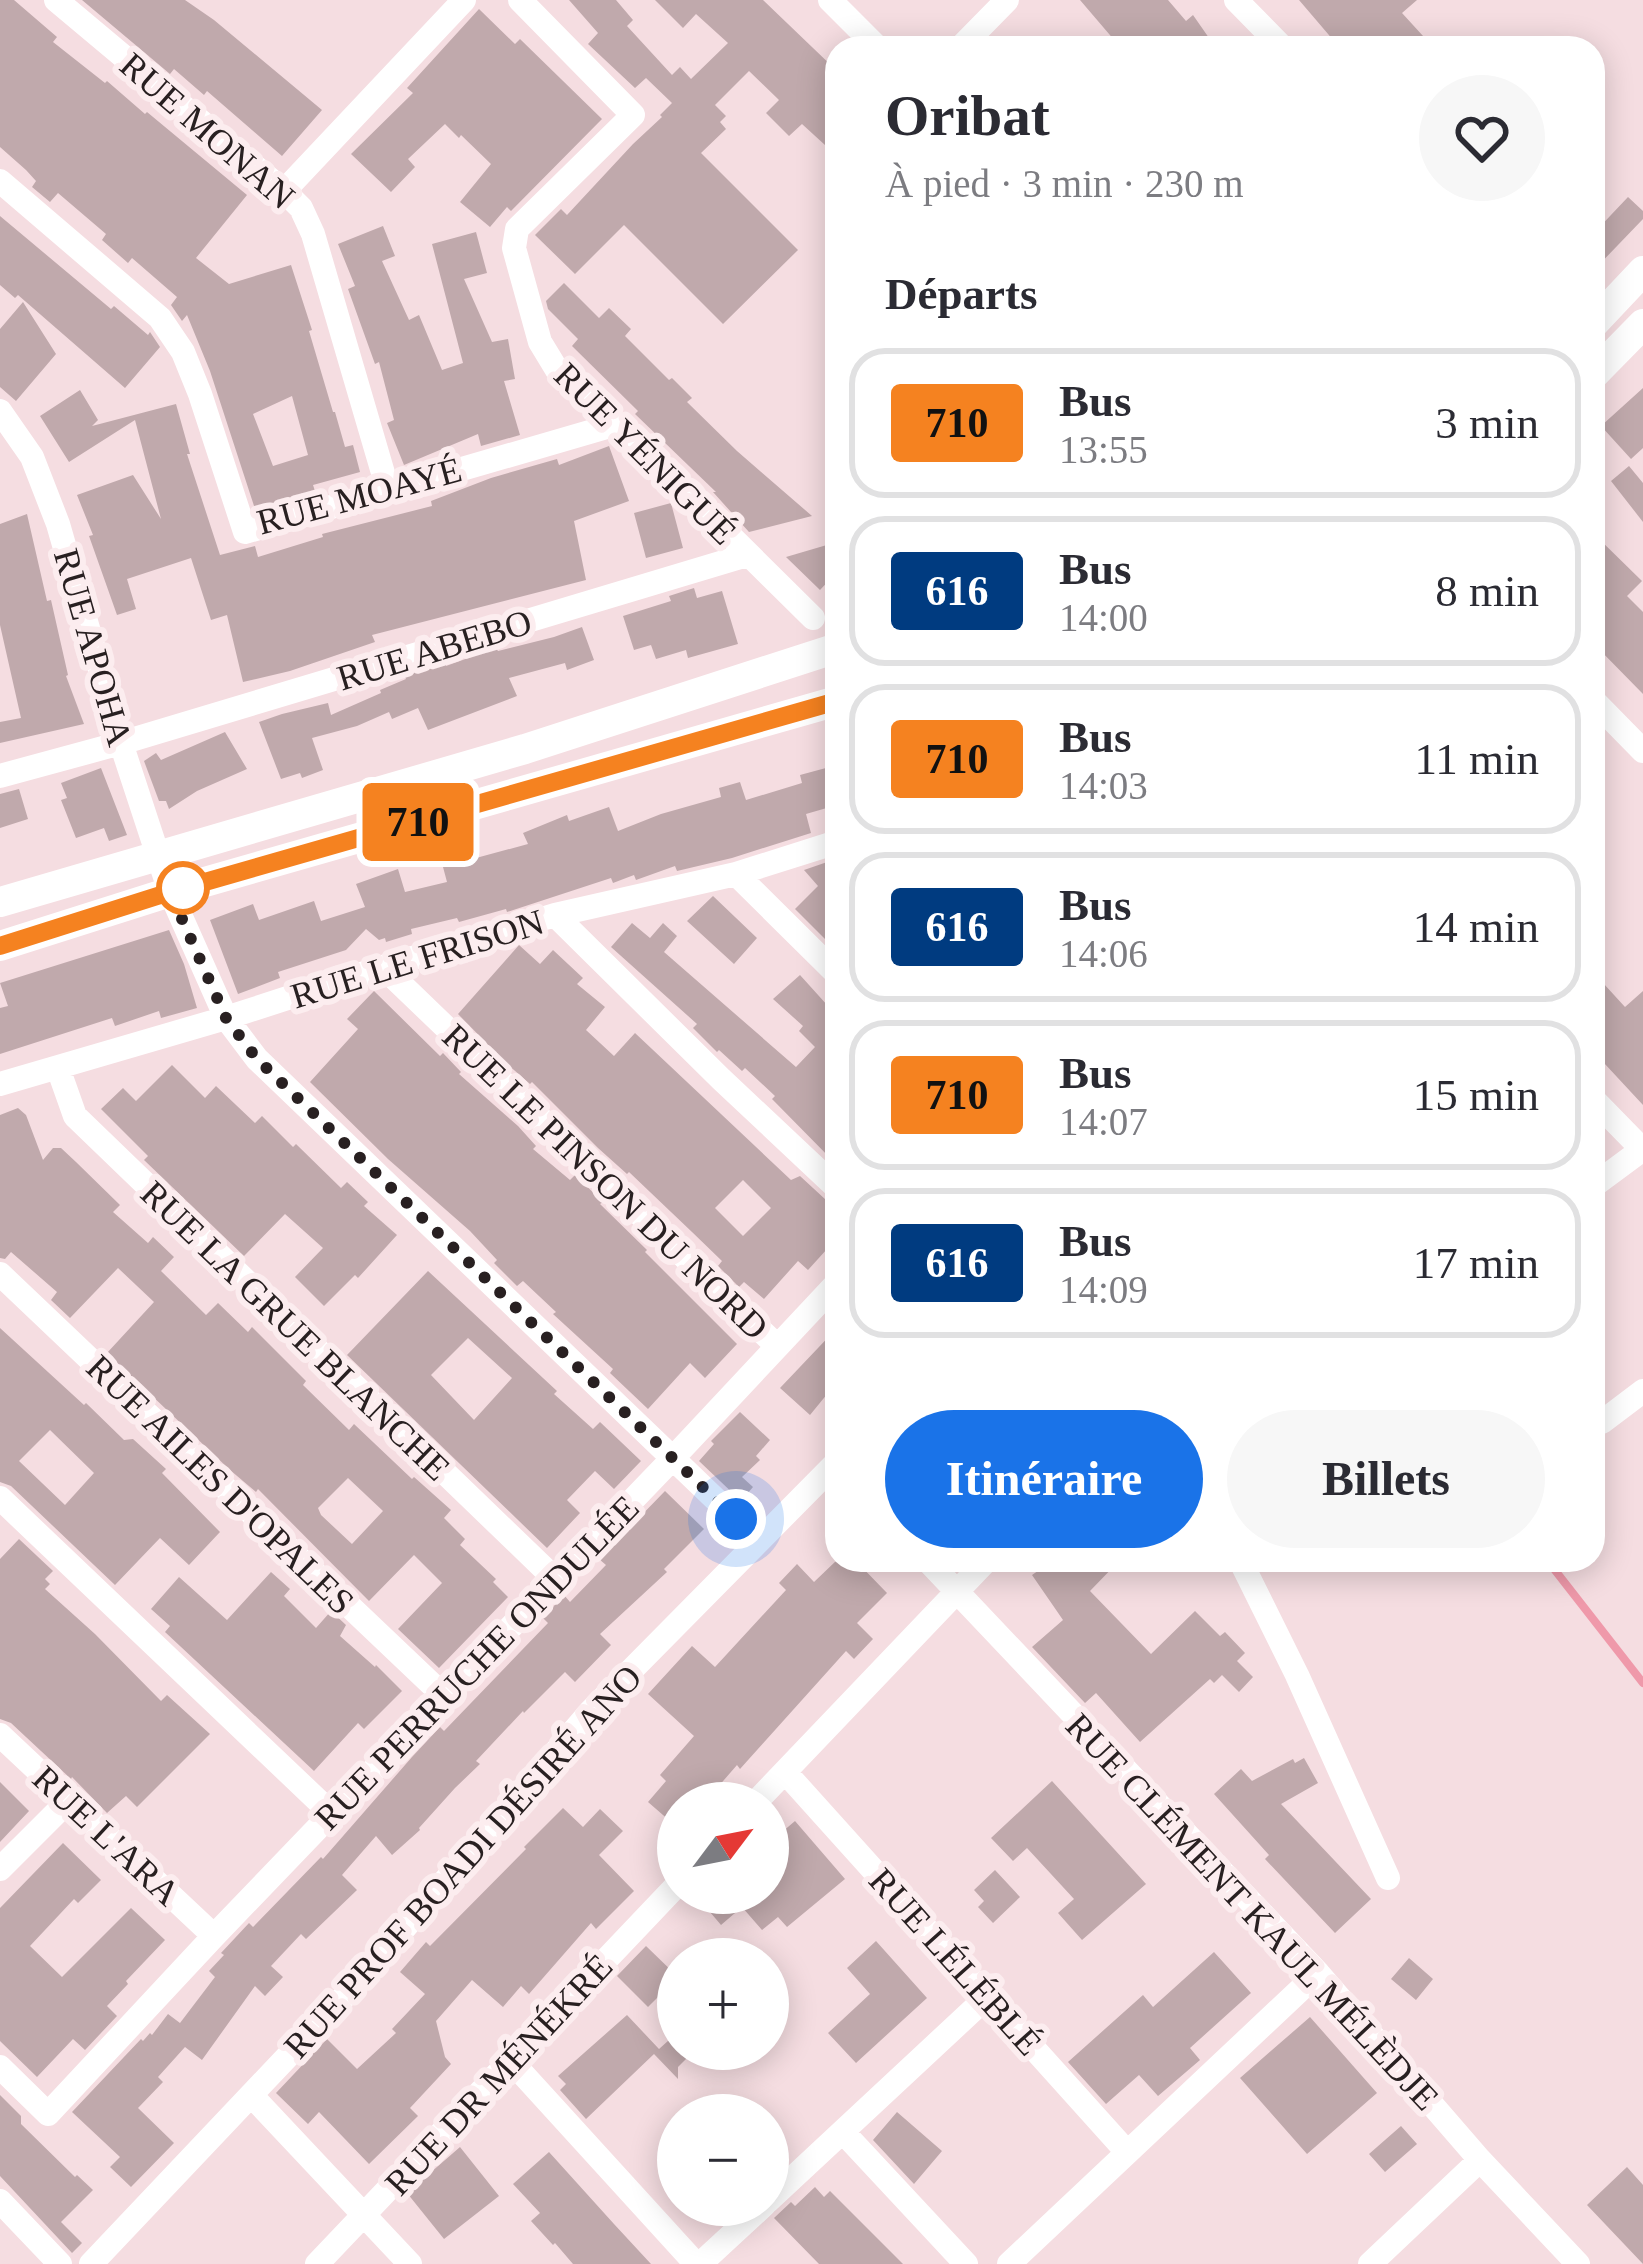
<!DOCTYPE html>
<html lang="fr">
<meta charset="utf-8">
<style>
body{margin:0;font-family:Georgia,serif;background:#f7f7f7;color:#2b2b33;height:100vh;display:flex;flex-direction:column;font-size:45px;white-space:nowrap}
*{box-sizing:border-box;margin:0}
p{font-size:39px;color:#7c7c81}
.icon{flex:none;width:66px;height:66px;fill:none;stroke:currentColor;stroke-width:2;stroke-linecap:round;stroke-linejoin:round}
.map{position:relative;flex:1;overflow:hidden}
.details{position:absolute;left:825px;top:36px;width:780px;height:1536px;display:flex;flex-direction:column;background:#fff;border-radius:36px;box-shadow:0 6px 30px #0003}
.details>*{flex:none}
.badge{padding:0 24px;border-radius:9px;font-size:42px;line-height:78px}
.needle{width:78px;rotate:58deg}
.controls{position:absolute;left:657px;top:1782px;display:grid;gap:24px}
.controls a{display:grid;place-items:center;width:132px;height:132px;border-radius:50%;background:#fff;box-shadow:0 6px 30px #0003;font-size:60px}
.you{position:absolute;width:60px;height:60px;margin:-30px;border:9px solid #fff;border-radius:50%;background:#1a73e8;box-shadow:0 0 0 18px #1a73e833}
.map>.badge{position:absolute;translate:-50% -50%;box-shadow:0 0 0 6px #fff}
h2{padding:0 60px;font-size:45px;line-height:108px}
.round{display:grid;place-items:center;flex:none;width:126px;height:126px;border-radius:63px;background:#f7f7f7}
.headline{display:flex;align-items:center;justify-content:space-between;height:204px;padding:0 60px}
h1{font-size:57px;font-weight:600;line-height:90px}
.button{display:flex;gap:24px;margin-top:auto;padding:24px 60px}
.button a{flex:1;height:138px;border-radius:72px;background:#1a73e8;color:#fff;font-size:48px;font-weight:600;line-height:138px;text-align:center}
.button a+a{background:#f7f7f7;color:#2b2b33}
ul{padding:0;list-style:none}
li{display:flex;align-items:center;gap:36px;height:150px;margin:0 24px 18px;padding:0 36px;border:6px solid #e1e1e2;border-radius:36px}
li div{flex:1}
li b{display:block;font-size:45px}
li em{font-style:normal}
li .badge{min-width:132px;font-weight:700;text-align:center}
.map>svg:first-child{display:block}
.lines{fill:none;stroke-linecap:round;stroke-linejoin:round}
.stream{stroke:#ef99aa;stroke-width:8}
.building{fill:#c0a9ac;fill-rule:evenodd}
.minor{stroke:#fff;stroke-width:24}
.tertiary{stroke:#fff;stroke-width:30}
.line-casing{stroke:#fff;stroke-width:27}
.line{stroke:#f58220;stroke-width:18}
.walk{stroke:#282021;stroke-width:12;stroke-dasharray:0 21.6}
.stop-dot{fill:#fff;stroke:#f58220;stroke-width:6}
.labels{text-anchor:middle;stroke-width:12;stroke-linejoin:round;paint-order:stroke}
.street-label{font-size:36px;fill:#282021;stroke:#fcedef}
</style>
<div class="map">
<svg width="1643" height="2264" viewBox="0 0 1643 2264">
<rect width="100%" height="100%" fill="#f5dde1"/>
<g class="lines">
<!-- stream -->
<path class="stream" d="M 1547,1560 L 1643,1683"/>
</g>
<!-- building -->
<path class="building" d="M 0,0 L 14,0 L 57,37 L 53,42 L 105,83 L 107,81 L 145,114 L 147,112 L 247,195 L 196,258 L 229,284 L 291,265 L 312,330 L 309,331 L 333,412 L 335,412 L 345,447 L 353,445 L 360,472 L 313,485 L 316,494 L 256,512 L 210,371 L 187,315 L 182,321 L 171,305 L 177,297 L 132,258 L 128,263 L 102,240 L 106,234 L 58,193 L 50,202 L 32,187 L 36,181 L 26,170 L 0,147 ZM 292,396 L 308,455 L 273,466 L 253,414 Z
M 82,0 L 185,0 L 214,20 L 322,110 L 282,156 L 207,91 L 204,95 L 174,69 L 170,74 Z
M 569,0 L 616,0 L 633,20 L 627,26 L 672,75 L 680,67 L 691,79 L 728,43 L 696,14 L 683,28 L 655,0 L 763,0 L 837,71 L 837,156 L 802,124 L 789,136 L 766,113 L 779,100 L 749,71 L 715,105 L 726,116 L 720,122 L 726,129 L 701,153 L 798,250 L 723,324 L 624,225 L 575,274 L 535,235 L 561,209 L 567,215 L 633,144 L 662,117 L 660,115 L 672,103 L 646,78 L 635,88 L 588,44 L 598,33 Z
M 1080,0 L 1168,0 L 1186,21 L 1193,15 L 1216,48 L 1121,48 Z
M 1299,0 L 1417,0 L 1402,13 L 1434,48 L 1340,48 Z
M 479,9 L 515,44 L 520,39 L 602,119 L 511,211 L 507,207 L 490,227 L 460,202 L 491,164 L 461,135 L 459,138 L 445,124 L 408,159 L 415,167 L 391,192 L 351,154 L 413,93 L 407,88 Z
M 1628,197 L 1643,211 L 1643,219 L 1593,271 L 1593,234 Z
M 0,216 L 111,309 L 114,306 L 148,335 L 150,332 L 160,347 L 125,388 L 18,295 L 15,298 L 0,285 Z
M 383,226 L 395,256 L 382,261 L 409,320 L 419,315 L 442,370 L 463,363 L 432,244 L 476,232 L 487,273 L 464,279 L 492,342 L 508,339 L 515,379 L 504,381 L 520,435 L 481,446 L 478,434 L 404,465 L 387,423 L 394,420 L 379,362 L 375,364 L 348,289 L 355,286 L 338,244 Z
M 564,283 L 599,318 L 609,308 L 631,329 L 625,336 L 669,380 L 672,378 L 692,398 L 687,402 L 737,451 L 812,516 L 749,532 L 713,492 L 716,492 L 635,414 L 638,411 L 572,346 L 578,339 L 548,309 L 546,301 Z
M 23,302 L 56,354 L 16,401 L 0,387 L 0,329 Z
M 1643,388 L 1643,448 L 1631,459 L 1601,426 Z
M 80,390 L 98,420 L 92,426 L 176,404 L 190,454 L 187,454 L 220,555 L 255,546 L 258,557 L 323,537 L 322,534 L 432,506 L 431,501 L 491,478 L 557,459 L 559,465 L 609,446 L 629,501 L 574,521 L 586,580 L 372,635 L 375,642 L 290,671 L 243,682 L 227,615 L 211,620 L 191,558 L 127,579 L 136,609 L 117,615 L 89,536 L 93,535 L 77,495 L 133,475 L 161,519 L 135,420 L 69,462 L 40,416 Z
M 1629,466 L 1643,483 L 1643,522 L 1611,481 Z
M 671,503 L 683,548 L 646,558 L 634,513 Z
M 27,514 L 47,601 L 51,600 L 68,675 L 66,676 L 84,724 L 0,743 L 0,722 L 21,718 L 0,625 L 0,524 Z
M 1593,533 L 1642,581 L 1627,596 L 1643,612 L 1643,694 L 1593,643 Z
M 837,542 L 837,572 L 820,590 L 786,557 Z
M 694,588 L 697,598 L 722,591 L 738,644 L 688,658 L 686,650 L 656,659 L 651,645 L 634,650 L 623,616 L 671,601 L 669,596 Z
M 582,627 L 594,660 L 567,670 L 565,663 L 509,678 L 517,696 L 428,730 L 418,708 L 392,719 L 389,712 L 357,726 L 312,738 L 323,770 L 302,778 L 300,773 L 281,779 L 259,722 L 282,714 L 328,703 L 331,715 L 381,693 L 380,690 L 406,679 L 404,675 L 445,663 L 446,666 L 496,648 L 498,651 L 554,637 Z
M 225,732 L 247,769 L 197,791 L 169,809 L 166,801 L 159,801 L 144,761 L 156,753 L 161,760 Z
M 837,765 L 837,805 L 806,814 L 811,833 L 732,858 L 677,871 L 675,866 L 636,880 L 634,875 L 613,883 L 611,878 L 507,912 L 506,909 L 459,922 L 457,918 L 411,929 L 412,934 L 386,942 L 385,938 L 379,940 L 366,929 L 346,950 L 278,972 L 280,978 L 238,994 L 210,920 L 253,904 L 259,920 L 314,901 L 321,921 L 365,907 L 356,884 L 398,869 L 405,892 L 447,882 L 443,867 L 528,844 L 523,833 L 567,815 L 569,821 L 609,807 L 618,831 L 661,814 L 721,797 L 719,788 L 740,782 L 746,800 L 802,783 L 800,775 Z
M 101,768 L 127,835 L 109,841 L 104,828 L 76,838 L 61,800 L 67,798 L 61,783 Z
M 19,789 L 28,819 L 0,828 L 0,794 Z
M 833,860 L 837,864 L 837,951 L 795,909 L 818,886 L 804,870 Z
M 713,896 L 757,938 L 734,964 L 687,921 Z
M 632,923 L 650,938 L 663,923 L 677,936 L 664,952 L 796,1067 L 815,1047 L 799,1031 L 803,1026 L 773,999 L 800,975 L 837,1016 L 837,1165 L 772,1099 L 775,1096 L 745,1068 L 742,1071 L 719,1050 L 717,1052 L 693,1028 L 697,1024 L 611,947 Z
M 169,930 L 184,964 L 197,1008 L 161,1018 L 159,1011 L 115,1026 L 112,1018 L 0,1054 L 0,1008 L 8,1006 L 0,983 Z
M 519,945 L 540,964 L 553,950 L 583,978 L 577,984 L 605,1007 L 586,1030 L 614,1056 L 635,1033 L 791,1180 L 800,1176 L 826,1200 L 837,1204 L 837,1238 L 808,1270 L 798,1261 L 764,1299 L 744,1282 L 739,1287 L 718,1266 L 722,1261 L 692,1232 L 629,1172 L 627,1174 L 598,1148 L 532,1082 L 530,1084 L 506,1063 L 458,1014 ZM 743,1180 L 771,1208 L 743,1236 L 715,1208 Z
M 1593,972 L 1625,1007 L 1643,991 L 1643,1105 L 1604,1063 L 1593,1073 Z
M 374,991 L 440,1056 L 443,1053 L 461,1072 L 459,1074 L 518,1126 L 536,1146 L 533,1149 L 570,1180 L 575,1175 L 603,1202 L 600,1204 L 647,1250 L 645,1252 L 737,1344 L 705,1378 L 690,1363 L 648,1409 L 610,1373 L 613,1369 L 553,1314 L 556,1312 L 523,1281 L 517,1286 L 494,1263 L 497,1260 L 470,1231 L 388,1159 L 310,1082 L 358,1029 L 347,1019 Z
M 172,1065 L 205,1098 L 216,1086 L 255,1123 L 262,1116 L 293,1147 L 296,1144 L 341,1188 L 347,1182 L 368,1202 L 364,1206 L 397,1235 L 358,1278 L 355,1275 L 324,1306 L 295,1277 L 323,1248 L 285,1214 L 244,1256 L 144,1160 L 148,1156 L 101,1109 L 123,1088 L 136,1101 Z
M 18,1108 L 26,1115 L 43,1160 L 53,1148 L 61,1148 L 76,1162 L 120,1205 L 113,1212 L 148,1243 L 153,1237 L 174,1257 L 161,1271 L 206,1315 L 218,1303 L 248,1332 L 252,1327 L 306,1381 L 303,1385 L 349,1430 L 354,1424 L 412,1479 L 414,1477 L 451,1510 L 444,1518 L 465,1539 L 460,1545 L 496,1579 L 493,1582 L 508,1597 L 439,1668 L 398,1629 L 442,1583 L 414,1555 L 369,1601 L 258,1489 L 256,1492 L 230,1470 L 107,1353 L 154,1302 L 118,1268 L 70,1318 L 51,1300 L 57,1292 L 11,1252 L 5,1259 L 0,1258 L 0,1115 ZM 348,1478 L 383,1511 L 352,1544 L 321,1515 L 318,1508 Z
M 428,1271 L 557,1391 L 554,1394 L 593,1429 L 600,1422 L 641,1461 L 614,1489 L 595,1471 L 567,1500 L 580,1513 L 547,1548 L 347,1355 ZM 468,1338 L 512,1378 L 474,1420 L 431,1375 Z
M 0,1328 L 84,1405 L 86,1403 L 124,1440 L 133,1439 L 166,1469 L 162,1473 L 220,1532 L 189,1565 L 160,1538 L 115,1585 L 11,1486 L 0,1482 ZM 50,1430 L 94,1473 L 65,1505 L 19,1461 Z
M 837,1328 L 837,1382 L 810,1415 L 780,1388 Z
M 740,1412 L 770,1440 L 756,1456 L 760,1460 L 742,1477 L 753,1487 L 741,1501 L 699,1461 L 714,1444 L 711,1441 Z
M 665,1491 L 704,1529 L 664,1569 L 667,1572 L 600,1634 L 611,1645 L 575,1682 L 565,1672 L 524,1713 L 523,1711 L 476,1761 L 480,1764 L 455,1788 L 419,1828 L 420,1830 L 392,1855 L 376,1836 L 342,1875 L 357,1890 L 306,1939 L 301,1934 L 271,1966 L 283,1977 L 265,1996 L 255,1986 L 202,2060 L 185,2047 L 158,2077 L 163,2082 L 138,2108 L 174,2143 L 131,2187 L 110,2167 L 120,2157 L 72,2112 L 141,2039 L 143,2041 L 150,2033 L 152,2035 L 168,2014 L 180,2023 L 215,1977 L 209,1971 L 224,1955 L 221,1953 L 249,1923 L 253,1927 L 321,1857 L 323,1859 L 412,1757 L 440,1727 L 444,1731 L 548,1623 L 543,1618 L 564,1595 L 570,1602 L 606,1565 L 599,1559 Z
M 19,1539 L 53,1571 L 45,1579 L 50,1584 L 45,1589 L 95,1634 L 161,1701 L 167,1695 L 210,1734 L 137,1807 L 126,1796 L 107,1813 L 72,1777 L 71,1779 L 11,1723 L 0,1719 L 0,1559 Z
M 837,1560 L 855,1560 L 887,1593 L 857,1623 L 873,1639 L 854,1659 L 846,1651 L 740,1769 L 737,1765 L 704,1803 L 678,1803 L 678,1828 L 648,1802 L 666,1781 L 660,1775 L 694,1736 L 648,1694 L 692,1646 L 715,1667 L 786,1590 L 779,1583 L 797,1564 L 814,1582 Z
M 1054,1560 L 1120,1560 L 1090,1591 L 1151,1654 L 1195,1611 L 1220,1636 L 1225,1632 L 1245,1653 L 1237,1661 L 1253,1677 L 1239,1692 L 1222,1675 L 1214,1683 L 1210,1679 L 1140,1742 L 1096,1693 L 1085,1703 L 1032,1647 L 1063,1620 L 1032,1575 Z
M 271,1572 L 290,1589 L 284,1596 L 316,1628 L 331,1611 L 346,1625 L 340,1636 L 375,1667 L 376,1665 L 402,1691 L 364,1729 L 358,1723 L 314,1771 L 165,1632 L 170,1626 L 151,1609 L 179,1577 L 227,1620 Z
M 1304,1758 L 1318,1783 L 1281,1804 L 1371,1899 L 1335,1933 L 1265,1859 L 1269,1855 L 1214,1794 L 1241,1769 L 1252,1781 L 1293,1759 L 1295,1763 Z
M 1052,1781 L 1146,1884 L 1082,1940 L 1058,1913 L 1074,1899 L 1027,1848 L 1013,1861 L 991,1838 Z
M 0,1782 L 29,1811 L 0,1842 Z
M 563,1808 L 583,1827 L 600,1809 L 623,1831 L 599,1855 L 634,1891 L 596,1929 L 591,1923 L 529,1994 L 521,1986 L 503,2007 L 472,1980 L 436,2021 L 445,2057 L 451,2064 L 410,2108 L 418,2116 L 369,2164 L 319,2112 L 308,2124 L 276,2093 L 327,2039 L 357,2069 L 396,2033 L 392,2029 L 425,1994 L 400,1972 L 426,1942 L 430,1946 L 526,1849 L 524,1847 Z
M 795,1821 L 845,1879 L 787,1927 L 778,1917 L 762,1930 L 742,1907 L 721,1925 L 694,1893 L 768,1893 L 768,1844 Z
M 63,1843 L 101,1880 L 78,1903 L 74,1899 L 30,1946 L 62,1977 L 131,1908 L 165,1940 L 126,1981 L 128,1984 L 107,2006 L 117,2016 L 85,2050 L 73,2039 L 37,2077 L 0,2041 L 0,1908 Z
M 995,1870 L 1020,1897 L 993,1923 L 978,1907 L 984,1901 L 974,1890 Z
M 876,1941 L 927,1998 L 856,2063 L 828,2033 L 870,1994 L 847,1968 Z
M 646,1946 L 678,1977 L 648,2007 L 617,1976 Z
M 1214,1952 L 1251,1993 L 1190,2048 L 1200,2060 L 1158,2096 L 1139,2075 L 1106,2104 L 1068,2062 L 1143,1995 L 1153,2007 Z
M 1409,1958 L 1433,1979 L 1416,2000 L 1391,1979 Z
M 627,2015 L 659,2049 L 678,2032 L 678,2049 L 696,2049 L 678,2067 L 678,2079 L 654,2054 L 586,2119 L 560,2090 L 566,2084 L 558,2076 Z
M 1310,2017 L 1377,2093 L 1307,2154 L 1240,2078 Z
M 0,2095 L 21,2116 L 21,2124 L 75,2177 L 77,2175 L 93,2190 L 61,2222 L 82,2243 L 72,2253 L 0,2176 Z
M 897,2112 L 942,2151 L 914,2184 L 873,2140 Z
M 1401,2126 L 1417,2144 L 1385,2172 L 1369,2154 Z
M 460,2147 L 499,2196 L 444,2239 L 407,2193 Z
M 549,2152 L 614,2224 L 651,2264 L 573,2264 L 555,2243 L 553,2245 L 531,2221 L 540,2213 L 513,2184 Z
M 1627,2167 L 1643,2185 L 1643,2264 L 1587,2205 Z
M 815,2187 L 824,2197 L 830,2191 L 903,2264 L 819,2264 L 774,2218 L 791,2202 L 795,2206 Z"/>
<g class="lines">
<!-- minor -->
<path class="minor" d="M 56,0 L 284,191 L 301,208 L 313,234 L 388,490
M 520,0 L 633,115 L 517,229 L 514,248 L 540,342 L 557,370 L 617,424 L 813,618
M 830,0 L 878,48
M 1236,0 L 1283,48
M 960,48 L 1007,0
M 0,181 L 160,318 L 183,352 L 200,394 L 245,532 L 617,424
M 284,191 L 464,0
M 0,411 L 32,457 L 58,524 L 121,743 L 170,892 L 226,1018 L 257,1059 L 736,1519
M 1593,700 L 1643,751
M 0,776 L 121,743 L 747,555
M 736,874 L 837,974
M 555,915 L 721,1079 L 837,1188
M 383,967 L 777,1346
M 58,1068 L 75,1116 L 555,1579
M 0,1084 L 226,1018 L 383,967 L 555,915 L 736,874 L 837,842
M 1593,1099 L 1642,1149
M 1593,1186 L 1643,1149
M 0,1274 L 443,1695
M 1602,1422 L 1643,1391
M 0,1498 L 331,1813
M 927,1560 L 1318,1973 L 1480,2160 L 1578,2264
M 1240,1560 L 1297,1675 L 1388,1878
M 0,1735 L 214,1936
M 785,1772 L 1127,2152
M 755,1803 L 987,1560
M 0,1869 L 69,1800
M 511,2061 L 696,2264
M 0,2067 L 48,2114 L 214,1936 L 673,1458 L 837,1283
M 252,2096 L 410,2264
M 843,2132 L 966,2264
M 0,2201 L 60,2264
M 768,2201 L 988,1996
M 91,2264 L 359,1981 L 590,1712 L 837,1462
M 317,2264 L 678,1884
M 700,2264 L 764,2205
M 1009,2264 L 1318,1973
M 1370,2264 L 1480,2160"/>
<!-- tertiary -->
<path class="tertiary" d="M 1593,324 L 1643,271
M 1593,375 L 1643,324
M 0,902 L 525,749 L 837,648
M 0,946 L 170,892 L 837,701"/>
</g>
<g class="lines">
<defs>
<path id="line" d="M 0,946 L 170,892 L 837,701"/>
</defs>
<!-- line casing -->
<use href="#line" class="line-casing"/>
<!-- line -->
<use href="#line" class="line"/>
<!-- walk -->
<path class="walk" d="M 183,888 L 170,892 L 226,1018 L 257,1059 L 736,1519"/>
</g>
<!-- markers -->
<circle class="stop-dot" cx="183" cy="888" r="24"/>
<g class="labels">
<!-- street labels -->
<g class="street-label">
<text transform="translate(208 130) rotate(41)" y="13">RUE MONAN</text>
<text transform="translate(646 453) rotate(45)" y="13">RUE YÉNIGUÉ</text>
<text transform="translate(359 495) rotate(-15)" y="13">RUE MOAYÉ</text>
<text transform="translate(94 647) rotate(74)" y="13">RUE APOHA</text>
<text transform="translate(434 649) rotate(-17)" y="13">RUE ABEBO</text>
<text transform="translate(417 958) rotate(-17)" y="13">RUE LE FRISON</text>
<text transform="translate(606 1181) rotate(44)" y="13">RUE LE PINSON DU NORD</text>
<text transform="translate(296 1330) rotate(44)" y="13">RUE LA GRUE BLANCHE</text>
<text transform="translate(221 1484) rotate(44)" y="13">RUE AILES D'OPALES</text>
<text transform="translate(476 1662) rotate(-46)" y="13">RUE PERRUCHE ONDULÉE</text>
<text transform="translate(107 1835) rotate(43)" y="13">RUE L'ARA</text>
<text transform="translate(462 1861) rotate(-48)" y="13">RUE PROF BOADI DÉSIRÉ ANO</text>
<text transform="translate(1253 1911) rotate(47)" y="13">RUE CLÉMENT KAUL MÉLÈDJE</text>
<text transform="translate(956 1961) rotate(48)" y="13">RUE LÉLÉBLÉ</text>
<text transform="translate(498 2074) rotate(-47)" y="13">RUE DR MÉNÉKRÉ</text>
</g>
</g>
</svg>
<div class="controls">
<a><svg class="needle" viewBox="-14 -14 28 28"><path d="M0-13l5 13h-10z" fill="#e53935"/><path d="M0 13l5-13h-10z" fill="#7c7c81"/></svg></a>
<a>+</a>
<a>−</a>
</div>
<div class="you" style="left:736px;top:1519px"></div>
<b class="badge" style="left:418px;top:822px;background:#f58220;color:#111">710</b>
<section class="details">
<div class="headline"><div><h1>Oribat</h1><p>À pied · 3 min · 230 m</p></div><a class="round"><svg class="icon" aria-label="heart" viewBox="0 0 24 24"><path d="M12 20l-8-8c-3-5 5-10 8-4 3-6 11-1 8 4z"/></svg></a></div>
<h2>Départs</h2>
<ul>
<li><span class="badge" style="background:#f58220;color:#111">710</span><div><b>Bus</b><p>13:55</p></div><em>3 min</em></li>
<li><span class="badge" style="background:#003b80;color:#fff">616</span><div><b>Bus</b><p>14:00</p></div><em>8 min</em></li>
<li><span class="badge" style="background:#f58220;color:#111">710</span><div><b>Bus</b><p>14:03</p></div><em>11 min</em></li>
<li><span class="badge" style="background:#003b80;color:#fff">616</span><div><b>Bus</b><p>14:06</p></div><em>14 min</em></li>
<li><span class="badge" style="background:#f58220;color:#111">710</span><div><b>Bus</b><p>14:07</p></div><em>15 min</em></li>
<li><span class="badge" style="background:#003b80;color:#fff">616</span><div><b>Bus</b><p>14:09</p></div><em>17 min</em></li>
</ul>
<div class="button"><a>Itinéraire</a><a>Billets</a></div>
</section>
</div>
